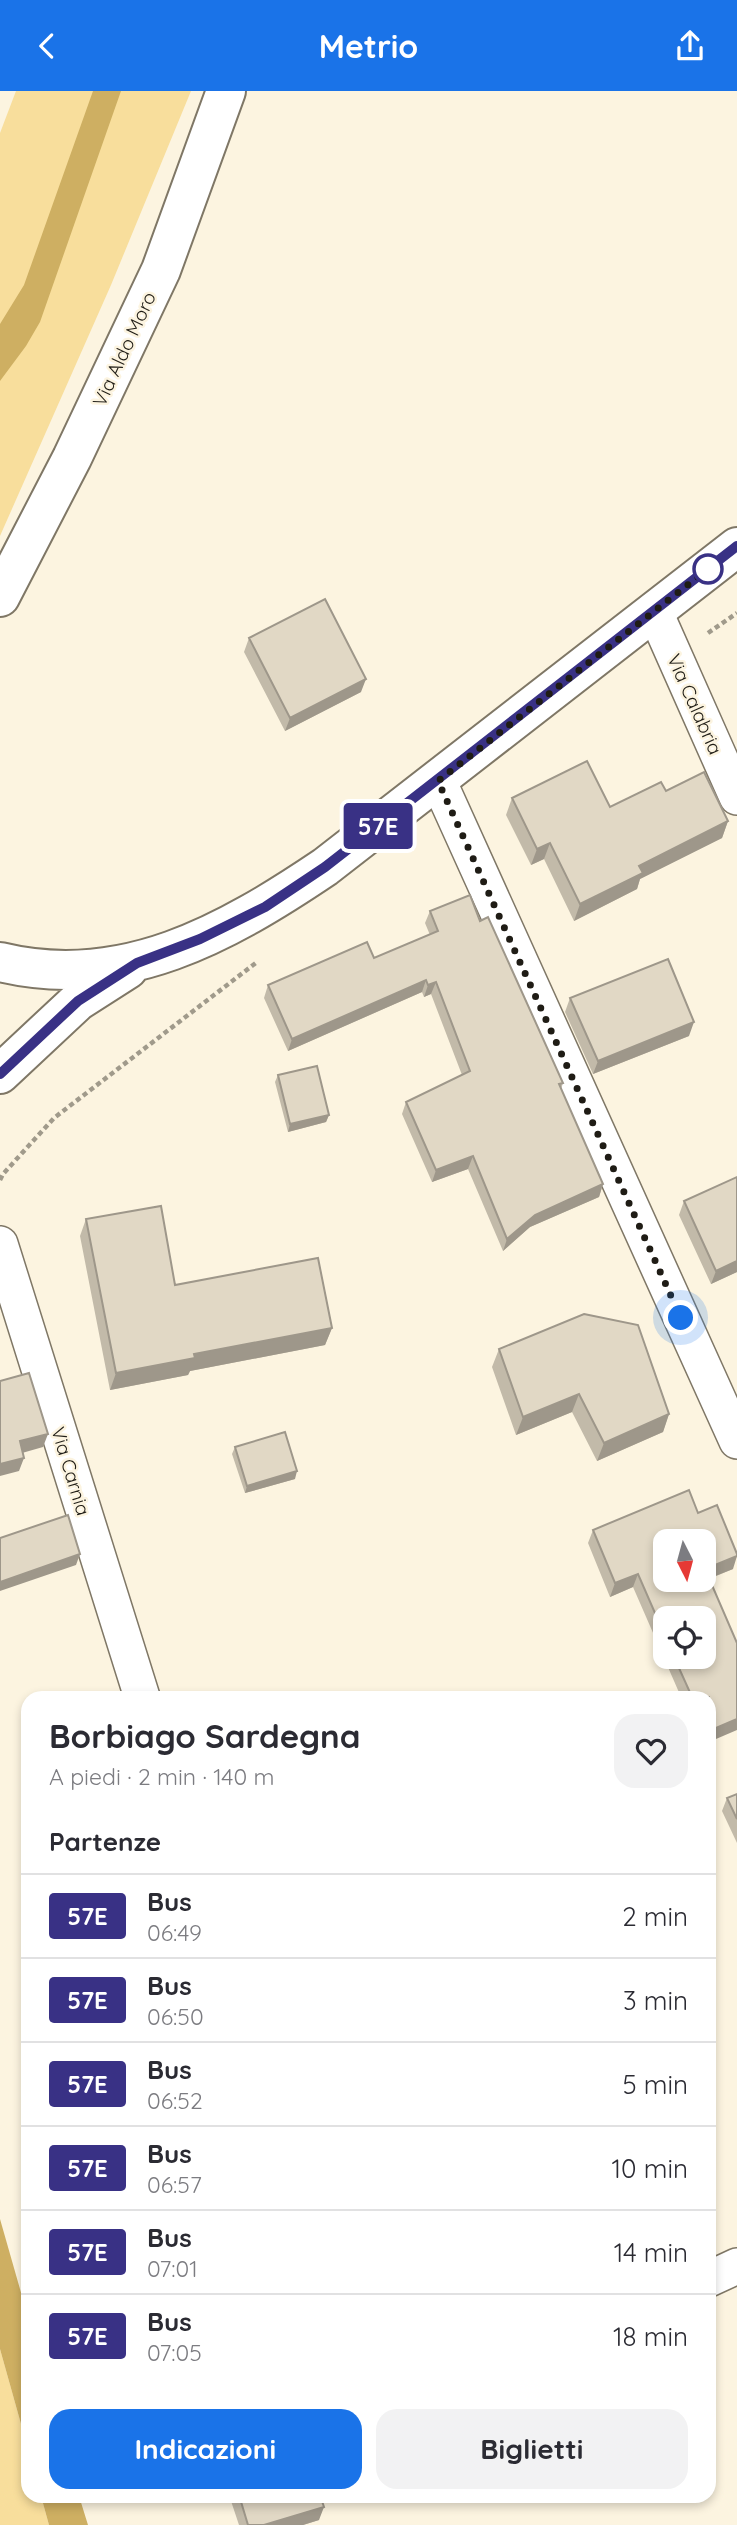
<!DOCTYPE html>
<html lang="it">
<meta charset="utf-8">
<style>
body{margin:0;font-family:Quicksand,sans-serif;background:#f2f2f3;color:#2b2b33;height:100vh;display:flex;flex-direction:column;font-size:26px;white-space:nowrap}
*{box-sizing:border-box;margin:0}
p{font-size:23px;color:#7c7c81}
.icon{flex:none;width:38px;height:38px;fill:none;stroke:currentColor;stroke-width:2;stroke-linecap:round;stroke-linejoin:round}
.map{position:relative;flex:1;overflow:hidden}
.details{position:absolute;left:21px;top:1600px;width:695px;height:812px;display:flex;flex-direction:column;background:#fff;border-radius:21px;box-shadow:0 4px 10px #0003}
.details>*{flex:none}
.badge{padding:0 14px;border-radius:5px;font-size:24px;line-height:46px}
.needle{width:46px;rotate:174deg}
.tools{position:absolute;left:653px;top:1438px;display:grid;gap:14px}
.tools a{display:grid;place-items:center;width:63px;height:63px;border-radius:14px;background:#fff;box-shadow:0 4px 10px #0003;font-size:35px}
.you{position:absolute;width:35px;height:35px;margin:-18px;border:5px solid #fff;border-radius:50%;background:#1a73e8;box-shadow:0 0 0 10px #1a73e833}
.map>.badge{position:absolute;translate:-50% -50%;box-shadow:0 0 0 4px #fff}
h2{padding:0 28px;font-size:26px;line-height:63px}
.round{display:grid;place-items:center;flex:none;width:74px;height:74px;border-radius:21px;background:#f2f2f3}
.head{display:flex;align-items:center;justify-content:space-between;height:119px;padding:0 28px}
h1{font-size:33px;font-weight:700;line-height:52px}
.action{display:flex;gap:14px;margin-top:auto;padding:14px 28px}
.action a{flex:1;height:80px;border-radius:21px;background:#1a73e8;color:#fff;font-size:28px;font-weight:700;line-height:80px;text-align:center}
.action a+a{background:#f2f2f3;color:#2b2b33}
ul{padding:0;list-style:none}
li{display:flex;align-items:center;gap:21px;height:84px;padding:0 28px;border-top:2px solid #e1e1e2}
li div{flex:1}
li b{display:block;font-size:26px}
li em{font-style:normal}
li .badge{min-width:77px;font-weight:700;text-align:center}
header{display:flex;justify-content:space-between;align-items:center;height:91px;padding:0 28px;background:#1a73e8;color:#fff;font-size:32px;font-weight:700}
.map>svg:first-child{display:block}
.green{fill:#f8de9c}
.water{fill:#ceaf62}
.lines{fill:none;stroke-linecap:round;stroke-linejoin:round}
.street-casing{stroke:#7f7766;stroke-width:38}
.secondary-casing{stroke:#7f7766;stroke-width:42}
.path{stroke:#a09a8b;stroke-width:4.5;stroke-dasharray:5 3.5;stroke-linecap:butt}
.street{stroke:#fff;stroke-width:35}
.secondary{stroke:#fff;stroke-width:38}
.wall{fill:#c2baa9;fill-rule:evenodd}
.shaded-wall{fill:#9e978a}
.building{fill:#e1d8c5;stroke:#9e978a;stroke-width:2;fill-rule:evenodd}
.line-casing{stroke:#fff;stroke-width:16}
.line{stroke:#393185;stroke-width:10}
.walk{stroke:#1f1c15;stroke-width:7;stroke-dasharray:0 12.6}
.stop-dot{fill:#fff;stroke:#393185;stroke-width:3.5}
.labels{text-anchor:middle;stroke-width:5;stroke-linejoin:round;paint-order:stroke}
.street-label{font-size:19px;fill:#1f1c15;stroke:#fcf4e0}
</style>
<header><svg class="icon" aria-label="back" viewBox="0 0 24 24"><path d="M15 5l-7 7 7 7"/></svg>Metrio<svg class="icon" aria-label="share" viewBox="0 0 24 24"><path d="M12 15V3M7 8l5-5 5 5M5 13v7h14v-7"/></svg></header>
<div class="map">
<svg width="737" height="2434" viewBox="0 0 737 2434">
<rect width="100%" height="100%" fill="#fcf4e0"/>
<!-- green -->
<path class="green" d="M 16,0 L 191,0 L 111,194 L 0,445 L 0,42 Z
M 0,2258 L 28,2358 L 28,2404 L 41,2405 L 49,2434 L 0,2434 Z"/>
<!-- water -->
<path class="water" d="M 93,0 L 121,0 L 40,231 L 26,255 L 0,290 L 0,233 L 24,194 Z
M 0,2128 L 28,2226 L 28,2358 L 0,2258 Z
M 41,2405 L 79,2405 L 88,2434 L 49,2434 Z"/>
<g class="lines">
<defs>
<path id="street" d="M 654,519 L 737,706
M 438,689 L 737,1350
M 0,1153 L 142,1606
M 709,2188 L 737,2175"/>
<path id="secondary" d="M 0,506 L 72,367 L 161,179 L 226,0
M 0,871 C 123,901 227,842 325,776 L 737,456
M 0,983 L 78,910 L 128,878"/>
</defs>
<!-- street casing -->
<use href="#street" class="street-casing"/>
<!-- secondary casing -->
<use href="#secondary" class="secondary-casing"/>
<!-- path -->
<path class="path" d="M 708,542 L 737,522
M 0,1089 L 3,1083 L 54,1027 L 257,871"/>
<!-- street -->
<use href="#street" class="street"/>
<!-- secondary -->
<use href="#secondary" class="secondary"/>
</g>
<!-- wall -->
<path class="wall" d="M 249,547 L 361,601 L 285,640 L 244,561 Z
M 666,700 L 728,730 L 722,747 L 640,788 L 637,798 L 574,830 L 544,768 L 531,774 L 506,724 L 512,707 L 610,716 Z
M 430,820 L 480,830 L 563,992 L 561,998 L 603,1093 L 599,1106 L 530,1136 L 503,1160 L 468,1078 L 432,1091 L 402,1023 L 406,1011 L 462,984 L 431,903 L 424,906 L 422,901 L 288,960 L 264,907 L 268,894 L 374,867 L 430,844 L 425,832 Z
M 570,907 L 689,945 L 593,983 L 565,921 Z
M 278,984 L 329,1024 L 326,1031 L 288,1041 L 275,991 Z
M 737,1086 L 737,1181 L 711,1193 L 679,1124 L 684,1110 Z
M 86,1128 L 175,1194 L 332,1237 L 325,1254 L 190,1280 L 188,1284 L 110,1299 L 80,1145 Z
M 499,1258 L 669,1323 L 663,1341 L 597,1370 L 572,1321 L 516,1344 L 492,1276 Z
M 235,1356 L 295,1388 L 245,1402 L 232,1363 Z
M 698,1422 L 733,1478 L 709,1488 L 709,1606 L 681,1606 L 633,1496 L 610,1506 L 588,1452 L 593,1439 ZM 665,1528 L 704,1566 L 665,1566 Z
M 737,1703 L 737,1752 L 722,1720 L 727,1707 Z
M 229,2404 L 320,2404 L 319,2429 L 303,2434 L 239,2434 Z"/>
<!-- shaded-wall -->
<path class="shaded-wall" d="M 366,588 L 361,601 L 285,640 L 290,627 Z
M 728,730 L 722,747 L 640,788 L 637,798 L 574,830 L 580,813 L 639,775 Z
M 550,752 L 544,768 L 531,774 L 537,758 Z
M 426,889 L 422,901 L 288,960 L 292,948 Z
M 436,891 L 431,903 L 424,906 L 428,894 Z
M 694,931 L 689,945 L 593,983 L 598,970 Z
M 329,1024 L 326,1031 L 288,1041 L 290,1033 Z
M 473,1065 L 468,1078 L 432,1091 L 436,1079 Z
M 603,1093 L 599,1106 L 530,1136 L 503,1160 L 507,1148 L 535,1124 Z
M 737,1170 L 737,1181 L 711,1193 L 716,1180 Z
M 332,1237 L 325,1254 L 190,1280 L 188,1284 L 110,1299 L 116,1282 L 194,1263 Z
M 579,1303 L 572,1321 L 516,1344 L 523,1326 Z
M 669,1323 L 663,1341 L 597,1370 L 604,1352 Z
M 48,1343 L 43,1356 L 15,1364 L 20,1350 Z
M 24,1367 L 19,1380 L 0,1385 L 0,1373 Z
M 297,1380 L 295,1388 L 245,1402 L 247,1395 Z
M 80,1463 L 76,1474 L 0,1500 L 0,1491 Z
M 737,1465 L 733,1478 L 700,1491 L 705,1478 Z
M 638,1483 L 633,1496 L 610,1506 L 615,1492 Z
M 737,1628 L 737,1639 L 709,1651 L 709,1640 Z
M 324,2416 L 319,2429 L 303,2434 L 264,2434 Z"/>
<!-- building -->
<path class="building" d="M 325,508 L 366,588 L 290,627 L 249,547 Z
M 587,670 L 610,716 L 661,691 L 666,700 L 704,681 L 728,730 L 639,775 L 643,782 L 580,813 L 550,752 L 537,758 L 512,707 Z
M 470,804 L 480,830 L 488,826 L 563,992 L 559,993 L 603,1093 L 535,1124 L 507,1148 L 473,1065 L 436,1079 L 406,1011 L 470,980 L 436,891 L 428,894 L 426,889 L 292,948 L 268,894 L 367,851 L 374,867 L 438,840 L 430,820 Z
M 668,868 L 694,931 L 598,970 L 570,907 Z
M 317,975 L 329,1024 L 290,1033 L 278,984 Z
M 737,1086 L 737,1170 L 716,1180 L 684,1110 Z
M 161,1115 L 175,1194 L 318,1167 L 332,1237 L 194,1263 L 195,1267 L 116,1282 L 86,1128 Z
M 584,1223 L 638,1234 L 669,1323 L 604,1352 L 579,1303 L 523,1326 L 499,1258 Z
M 29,1282 L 48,1343 L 20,1350 L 24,1367 L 0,1373 L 0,1290 Z
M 285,1341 L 297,1380 L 247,1395 L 235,1356 Z
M 689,1399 L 698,1422 L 717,1414 L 737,1463 L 737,1465 L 705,1478 L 737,1552 L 737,1628 L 709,1640 L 709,1606 L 692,1606 L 674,1566 L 704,1566 L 704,1528 L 665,1528 L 665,1545 L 638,1483 L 615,1492 L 593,1439 ZM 665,1451 L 704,1451 L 704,1489 L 665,1489 Z
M 68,1424 L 80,1463 L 0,1491 L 0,1447 Z
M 737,1703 L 737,1728 L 727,1707 Z
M 239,2404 L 320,2404 L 324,2416 L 264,2434 L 248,2434 Z"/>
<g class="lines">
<defs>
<path id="line" d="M 0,983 L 78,910 L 137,872 L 200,848 L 265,816 L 325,776 L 737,455"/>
</defs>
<!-- line casing -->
<use href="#line" class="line-casing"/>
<!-- line -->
<use href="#line" class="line"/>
<!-- walk -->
<path class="walk" d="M 681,1227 L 438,690 L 708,478"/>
</g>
<!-- markers -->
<circle class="stop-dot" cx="708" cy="478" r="14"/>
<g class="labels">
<!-- street labels -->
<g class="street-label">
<text transform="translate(124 258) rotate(-65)" y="7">Via Aldo Moro</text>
<text transform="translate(695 613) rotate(66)" y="7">Via Calabria</text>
<text transform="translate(71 1380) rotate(73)" y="7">Via Carnia</text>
</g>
</g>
</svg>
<div class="tools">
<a><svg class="needle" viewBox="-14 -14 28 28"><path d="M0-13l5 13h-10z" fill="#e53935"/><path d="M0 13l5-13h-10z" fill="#7c7c81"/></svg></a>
<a><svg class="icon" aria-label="locate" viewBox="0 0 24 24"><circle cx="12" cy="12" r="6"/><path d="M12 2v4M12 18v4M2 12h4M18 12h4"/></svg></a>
</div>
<div class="you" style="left:681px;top:1227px"></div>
<b class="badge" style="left:378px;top:735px;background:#393185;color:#fff">57E</b>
<section class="details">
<div class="head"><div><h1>Borbiago Sardegna</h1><p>A piedi · 2 min · 140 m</p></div><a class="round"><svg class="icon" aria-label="heart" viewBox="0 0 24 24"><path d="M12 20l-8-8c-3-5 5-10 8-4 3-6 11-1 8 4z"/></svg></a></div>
<h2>Partenze</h2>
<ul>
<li><span class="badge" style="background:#393185;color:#fff">57E</span><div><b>Bus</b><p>06:49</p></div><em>2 min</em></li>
<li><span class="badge" style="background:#393185;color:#fff">57E</span><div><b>Bus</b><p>06:50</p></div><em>3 min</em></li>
<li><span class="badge" style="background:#393185;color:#fff">57E</span><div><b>Bus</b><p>06:52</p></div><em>5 min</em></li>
<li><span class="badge" style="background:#393185;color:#fff">57E</span><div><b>Bus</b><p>06:57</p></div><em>10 min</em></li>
<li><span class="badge" style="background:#393185;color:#fff">57E</span><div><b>Bus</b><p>07:01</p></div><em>14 min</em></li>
<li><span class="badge" style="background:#393185;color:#fff">57E</span><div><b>Bus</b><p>07:05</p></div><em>18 min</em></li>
</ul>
<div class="action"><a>Indicazioni</a><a>Biglietti</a></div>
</section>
</div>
